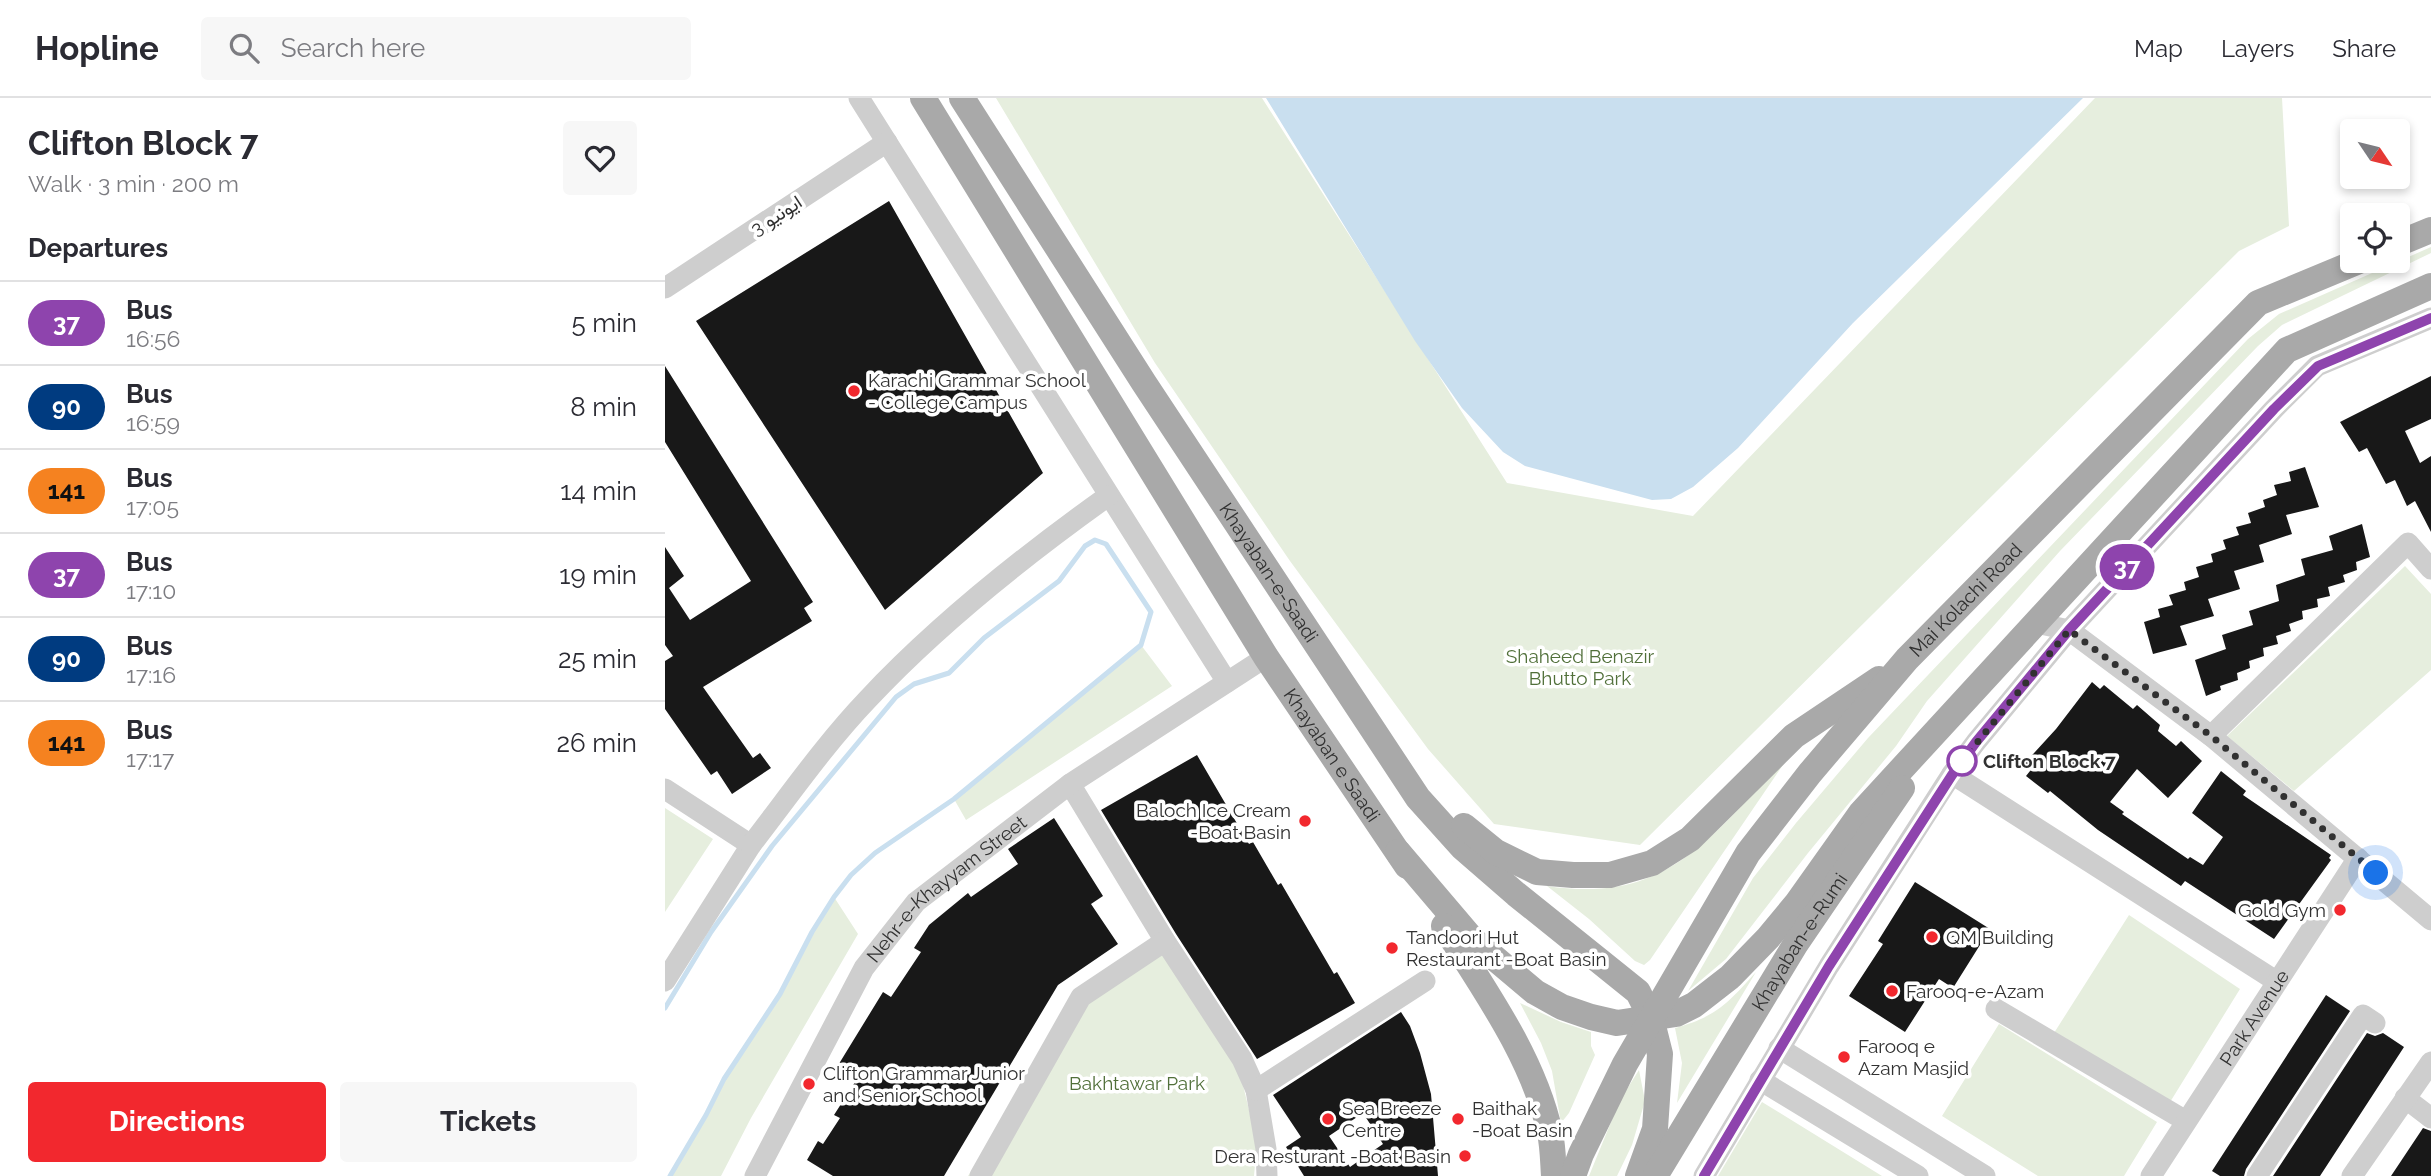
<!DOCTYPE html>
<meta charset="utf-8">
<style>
body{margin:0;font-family:Raleway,Vazirmatn,sans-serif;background:#f7f7f7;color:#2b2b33;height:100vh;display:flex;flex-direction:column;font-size:26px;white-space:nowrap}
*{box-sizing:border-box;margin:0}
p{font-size:23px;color:#7c7c81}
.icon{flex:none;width:38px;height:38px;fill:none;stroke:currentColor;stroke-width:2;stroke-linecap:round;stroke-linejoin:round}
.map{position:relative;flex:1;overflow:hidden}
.drawer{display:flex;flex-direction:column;background:#fff;width:665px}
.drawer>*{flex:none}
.badge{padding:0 14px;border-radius:23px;font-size:24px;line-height:46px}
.needle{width:46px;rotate:125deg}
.buttons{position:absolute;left:1675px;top:21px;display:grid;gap:14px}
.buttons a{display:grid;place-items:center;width:70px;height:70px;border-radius:7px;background:#fff;box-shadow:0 4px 10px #0003;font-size:35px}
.you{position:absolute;width:35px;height:35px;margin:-18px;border:5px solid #fff;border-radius:50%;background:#1a73e8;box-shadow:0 0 0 10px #1a73e833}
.map>.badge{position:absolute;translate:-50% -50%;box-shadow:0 0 0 4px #fff}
h2{padding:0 28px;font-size:26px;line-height:63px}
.round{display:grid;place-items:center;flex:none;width:74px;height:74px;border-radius:7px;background:#f7f7f7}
.overview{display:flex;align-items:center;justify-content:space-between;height:119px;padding:0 28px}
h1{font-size:33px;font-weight:700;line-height:52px}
.button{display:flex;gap:14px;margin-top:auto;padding:14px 28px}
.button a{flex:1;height:80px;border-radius:7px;background:#f2282e;color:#fff;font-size:28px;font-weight:700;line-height:80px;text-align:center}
.button a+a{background:#f7f7f7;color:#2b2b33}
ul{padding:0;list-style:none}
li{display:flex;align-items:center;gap:21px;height:84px;padding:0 28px;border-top:2px solid #e1e1e2}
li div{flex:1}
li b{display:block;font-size:26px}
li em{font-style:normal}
li .badge{min-width:77px;font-weight:700;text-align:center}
header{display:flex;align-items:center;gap:42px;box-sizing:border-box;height:98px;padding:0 35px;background:#fff;border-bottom:2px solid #e1e1e2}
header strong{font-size:33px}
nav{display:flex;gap:38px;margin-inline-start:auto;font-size:24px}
.search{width:490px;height:63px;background:#f7f7f7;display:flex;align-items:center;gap:18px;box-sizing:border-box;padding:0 24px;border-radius:7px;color:#7c7c81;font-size:26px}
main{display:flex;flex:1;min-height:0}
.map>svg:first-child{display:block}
.green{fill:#e6eede}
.water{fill:#c9dfef}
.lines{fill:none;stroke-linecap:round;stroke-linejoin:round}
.stream{stroke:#c9dfef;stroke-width:5}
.building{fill:#181818;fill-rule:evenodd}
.minor{stroke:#cecece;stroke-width:21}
.major{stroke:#a9a9a9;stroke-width:26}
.line-casing{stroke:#fff;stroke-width:16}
.line{stroke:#8e44ad;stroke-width:10}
.walk{stroke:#313131;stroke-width:7;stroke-dasharray:0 12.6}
.poi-dot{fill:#f2282e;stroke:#fff;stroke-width:2.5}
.stop-dot{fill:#fff;stroke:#8e44ad;stroke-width:3.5}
.labels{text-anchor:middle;stroke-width:7;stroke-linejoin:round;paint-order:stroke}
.street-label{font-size:19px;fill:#313131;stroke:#fff}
.poi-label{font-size:19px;fill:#313131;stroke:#fff;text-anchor:start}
.park-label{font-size:19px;fill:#51703a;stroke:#fff}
.stop-label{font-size:19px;font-weight:bold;fill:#313131;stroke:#fff;text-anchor:start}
</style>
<header>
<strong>Hopline</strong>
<div class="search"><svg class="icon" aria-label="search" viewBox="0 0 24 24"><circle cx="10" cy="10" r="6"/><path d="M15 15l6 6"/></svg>Search here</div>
<nav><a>Map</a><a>Layers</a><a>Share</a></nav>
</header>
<main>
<section class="drawer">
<div class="overview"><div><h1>Clifton Block 7</h1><p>Walk · 3 min · 200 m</p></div><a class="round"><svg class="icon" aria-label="heart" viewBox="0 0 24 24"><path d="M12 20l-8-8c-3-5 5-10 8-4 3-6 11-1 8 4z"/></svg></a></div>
<h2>Departures</h2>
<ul>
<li><span class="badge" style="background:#8e44ad;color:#fff">37</span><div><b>Bus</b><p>16:56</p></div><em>5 min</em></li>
<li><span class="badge" style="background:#003b80;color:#fff">90</span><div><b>Bus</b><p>16:59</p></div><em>8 min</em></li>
<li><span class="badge" style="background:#f58220;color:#111">141</span><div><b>Bus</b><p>17:05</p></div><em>14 min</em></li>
<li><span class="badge" style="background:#8e44ad;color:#fff">37</span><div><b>Bus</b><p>17:10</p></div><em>19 min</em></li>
<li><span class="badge" style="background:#003b80;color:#fff">90</span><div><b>Bus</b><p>17:16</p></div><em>25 min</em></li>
<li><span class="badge" style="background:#f58220;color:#111">141</span><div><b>Bus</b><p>17:17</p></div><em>26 min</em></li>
</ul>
<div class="button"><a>Directions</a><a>Tickets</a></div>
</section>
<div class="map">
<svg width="1766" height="1078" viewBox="0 0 1766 1078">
<rect width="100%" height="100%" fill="#fff"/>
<!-- green -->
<path class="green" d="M 331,0 L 597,0 L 842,385 L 1028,418 L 1430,0 L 1617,0 L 1624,128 L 1574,153 L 975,747 L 829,726 L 763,651 L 625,463 L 490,265 Z
M 1766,149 L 1766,155 L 1617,227 L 1593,248 L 1395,453 L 1262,603 L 1231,648 L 1143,755 L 1061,861 L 1023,893 L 1088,780 L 1131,725 L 1203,640 L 1583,241 L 1614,216 Z
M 1740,468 L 1766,496 L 1766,572 L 1629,693 L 1562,638 Z
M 476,547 L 507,588 L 301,722 L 289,701 Z
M 1124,658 L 985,862 L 979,867 L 970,863 L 924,821 L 882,788 C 1006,807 1046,736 1124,658 Z
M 0,710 L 48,741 L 0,814 Z
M 169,799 L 193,836 L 86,1020 L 56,1078 L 5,1078 L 41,1017 L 59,981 L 115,896 L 147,834 Z
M 1464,817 L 1575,891 L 1502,1009 L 1389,935 Z
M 488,843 L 564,955 L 577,983 L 592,1045 L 589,1078 L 303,1078 L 416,899 Z
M 1091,874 L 1012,1005 L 1017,965 L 1010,930 C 1051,919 1063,905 1091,874 Z
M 855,905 L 896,924 L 926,934 L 926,948 L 930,957 L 904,1015 L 896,1025 L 887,973 L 876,945 Z
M 1334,926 L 1492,1024 L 1459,1078 L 1373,1078 L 1277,1018 Z
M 974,972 L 980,1003 L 967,1047 L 952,1078 L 924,1078 L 955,1002 Z
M 1097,1004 L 1217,1078 L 1053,1078 Z"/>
<!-- water -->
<path class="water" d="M 601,0 L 1418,0 L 1188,225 L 1073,350 L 1028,389 L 1006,401 L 987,402 L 860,368 L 838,354 L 797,310 L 750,243 Z"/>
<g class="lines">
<!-- stream -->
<path class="stream" d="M 0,910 L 46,834 L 107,748 L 231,599 L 249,586 L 284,575 L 319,540 L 394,483 L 420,448 L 430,442 L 441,446 L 486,514 L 476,547 L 289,701 L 210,755 L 186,777 L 169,799 L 147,834 L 115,896 L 59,981 L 41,1017 L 5,1078"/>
</g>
<!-- building -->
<path class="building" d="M 224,103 L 378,375 L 220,512 L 31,223 Z
M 0,268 L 148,504 L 139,510 L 147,523 L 38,589 L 88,660 L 95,655 L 106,670 L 67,696 L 52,673 L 46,677 L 0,611 L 0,563 L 8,558 L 0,547 L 0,449 L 19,478 L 4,490 L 25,522 L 86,483 L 0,344 Z
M 1766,278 L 1766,321 L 1740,333 L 1755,365 L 1766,358 L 1766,434 L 1750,403 L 1742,408 L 1730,382 L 1721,386 L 1702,350 L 1694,354 L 1675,324 Z
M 1640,369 L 1654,409 L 1621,417 L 1627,436 L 1594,447 L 1599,464 L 1569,473 L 1575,491 L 1543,501 L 1549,518 L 1515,528 L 1522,547 L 1488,556 L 1479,524 L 1495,519 L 1493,511 L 1508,507 L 1504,497 L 1521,492 L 1519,484 L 1534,479 L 1531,469 L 1548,464 L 1546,456 L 1561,451 L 1558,442 L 1574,437 L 1571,429 L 1586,425 L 1583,415 L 1600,409 L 1598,402 L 1612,397 L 1609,387 L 1626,383 L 1624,374 Z
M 1697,426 L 1705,459 L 1691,464 L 1692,472 L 1678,477 L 1680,484 L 1663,489 L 1665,498 L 1652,501 L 1653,509 L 1637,513 L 1638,521 L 1624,526 L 1626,533 L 1611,538 L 1613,546 L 1598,550 L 1599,558 L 1584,563 L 1585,570 L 1572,575 L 1573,582 L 1555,588 L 1556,592 L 1541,598 L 1530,562 L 1561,551 L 1557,537 L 1588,527 L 1584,513 L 1614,503 L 1611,487 L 1640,477 L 1636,461 L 1668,452 L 1664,438 Z
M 1427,584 L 1435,591 L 1439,587 L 1468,611 L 1472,607 L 1495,627 L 1493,633 L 1511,648 L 1516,643 L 1537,663 L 1503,700 L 1472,671 L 1445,704 L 1459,714 L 1457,716 L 1523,761 L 1525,759 L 1538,767 L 1558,739 L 1527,715 L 1556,673 L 1581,693 L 1578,697 L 1666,757 L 1664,760 L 1666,762 L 1609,841 L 1520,783 L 1516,788 L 1433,732 L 1385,693 L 1383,695 L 1361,678 L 1365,673 L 1358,667 L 1391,631 Z
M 532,657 L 584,746 L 588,744 L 613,787 L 616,785 L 669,876 L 672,874 L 690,905 L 592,961 L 511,836 L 436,712 Z
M 389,720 L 438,798 L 426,806 L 453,846 L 393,887 L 279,1078 L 168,1078 L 142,1062 L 153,1043 L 158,1046 L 175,1020 L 169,1017 L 192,981 L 172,969 L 218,894 L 226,899 L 256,854 L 249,850 L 264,827 L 303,795 L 306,799 L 353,766 L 343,751 Z
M 1250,784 L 1325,831 L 1288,890 L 1274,881 L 1240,934 L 1184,898 L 1218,846 L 1213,843 Z
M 1661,897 L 1685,913 L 1581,1071 L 1579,1078 L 1555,1078 L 1547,1073 Z
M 736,914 L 745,928 L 755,955 L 766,996 L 773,1078 L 639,1078 L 621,1049 L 636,1039 L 608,997 ZM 698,1015 L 718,1046 L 685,1069 L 664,1038 Z
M 1702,935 L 1710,938 L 1718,935 L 1739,949 L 1655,1078 L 1608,1078 Z
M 1758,1030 L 1766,1033 L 1766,1078 L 1726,1078 Z"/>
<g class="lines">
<!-- minor -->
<g class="minor">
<path d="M 194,0 L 562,584"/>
<path d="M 0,190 L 222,44"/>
<path d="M 1371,525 L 1404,532 L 1546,638 L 1766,822"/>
<path d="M 1546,638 L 1743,445 L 1766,471"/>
<path d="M 1287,676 L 1611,883"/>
<path d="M 405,686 L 500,843 L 577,961 L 591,992 L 601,1051 L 602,1078"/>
<path d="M 0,691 L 86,747 L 0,883"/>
<path d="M 86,747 C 124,698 160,646 203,601 C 274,525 359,458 443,398"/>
<path d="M 1331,911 L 1521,1023"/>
<path d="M 1114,950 L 1320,1078"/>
<path d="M 1095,982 L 1253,1078"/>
<path d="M 591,992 L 760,883"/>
<path d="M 1740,1000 L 1766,1020"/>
<path id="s1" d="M 90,1078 L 199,870 L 251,804 L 405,686 L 601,559"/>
<path d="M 315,1078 L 416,899 L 500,843"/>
<path d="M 1039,1078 L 1164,868 L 1287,676 L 1311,644 L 1404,532 L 1609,311 L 1652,268 L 1766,220"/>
<path id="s2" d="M 1486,1078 L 1693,760"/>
<path d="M 1592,1078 L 1698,917 L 1710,925"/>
<path d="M 1687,1078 L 1766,964"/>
</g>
<!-- major -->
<g class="major">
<path id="s3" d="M 258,0 L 601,559 L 742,768"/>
<path id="s4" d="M 297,0 L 479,285 L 753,700 L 798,750 L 851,796 L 973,894 L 986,920 L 995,956 L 990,1031 L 973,1078"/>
<path d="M 1732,146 L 1766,132"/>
<path d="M 799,728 L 831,754 L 872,774 L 908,777 L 945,777 L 987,765 L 1025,741 L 1129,638 L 1214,581"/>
<path d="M 733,754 L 807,841 L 870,894 L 897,909 L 926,919 L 952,925 L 1011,916 L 1029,907 L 1065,879 L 1103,840 L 1132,805 L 1196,715 L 1622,252 L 1766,188"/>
<path d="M 779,828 C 819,891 869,961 885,1035 C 888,1049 888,1064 889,1078"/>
<path id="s5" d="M 908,1078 L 916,1056 L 960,966 L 1083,755 L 1145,675 L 1242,561 L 1593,205 L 1694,163"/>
<path id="s6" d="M 990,1078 L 1130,847 L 1237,690"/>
</g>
</g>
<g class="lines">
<defs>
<path id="line" d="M 1039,1078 L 1164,868 L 1287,677 L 1311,644 L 1404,532 L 1609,311 L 1653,268 L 1766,220"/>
</defs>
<!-- line casing -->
<use href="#line" class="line-casing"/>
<!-- line -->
<use href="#line" class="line"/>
<!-- walk -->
<path class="walk" d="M 1297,663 L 1404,532 L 1546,638 L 1711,775"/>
</g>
<!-- markers -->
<g class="poi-dot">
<circle cx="189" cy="293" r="7"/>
<circle cx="640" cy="723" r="7"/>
<circle cx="1675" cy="812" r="7"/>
<circle cx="1267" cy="839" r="7"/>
<circle cx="727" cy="850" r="7"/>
<circle cx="1227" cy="893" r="7"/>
<circle cx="1179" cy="959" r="7"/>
<circle cx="144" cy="986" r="7"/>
<circle cx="663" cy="1021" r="7"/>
<circle cx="793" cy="1021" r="7"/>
<circle cx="800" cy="1058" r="7"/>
</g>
<circle class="stop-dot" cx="1297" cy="663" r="14"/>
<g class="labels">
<!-- street labels -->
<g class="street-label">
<text transform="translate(111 117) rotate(-33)" y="7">ایونیو 3</text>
<text dy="7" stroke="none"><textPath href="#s4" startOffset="565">Khayaban-e-Saadi</textPath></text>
<text dy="7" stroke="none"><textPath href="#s5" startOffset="702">Mai Kolachi Road</textPath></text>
<text dy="7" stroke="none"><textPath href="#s3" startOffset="774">Khayaban e Saadi</textPath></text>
<text dy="7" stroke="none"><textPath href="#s1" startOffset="350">Nehr-e-Khayyam Street</textPath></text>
<text dy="7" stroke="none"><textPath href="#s6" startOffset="275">Khayaban-e-Rumi</textPath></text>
<text dy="7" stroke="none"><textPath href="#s2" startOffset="189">Park Avenue</textPath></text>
</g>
<!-- poi labels -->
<g class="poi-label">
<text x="203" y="289">Karachi Grammar School<tspan x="203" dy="22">- College Campus</tspan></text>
<text x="626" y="719" text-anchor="end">Baloch Ice Cream<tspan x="626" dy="22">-Boat Basin</tspan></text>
<text x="1661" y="819" text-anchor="end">Gold Gym</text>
<text x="741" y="846">Tandoori Hut<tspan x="741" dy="22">Restaurant -Boat Basin</tspan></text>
<text x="1281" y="846">QM Building</text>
<text x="1241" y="900">Farooq-e-Azam</text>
<text x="1193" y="955">Farooq e<tspan x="1193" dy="22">Azam Masjid</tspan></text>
<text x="158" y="982">Clifton Grammar Junior<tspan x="158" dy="22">and Senior School</tspan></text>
<text x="677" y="1017">Sea Breeze<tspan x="677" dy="22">Centre</tspan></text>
<text x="807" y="1017">Baithak<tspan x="807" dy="22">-Boat Basin</tspan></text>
<text x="786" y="1065" text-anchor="end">Dera Resturant -Boat Basin</text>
</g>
<!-- park labels -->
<g class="park-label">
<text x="915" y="565">Shaheed Benazir<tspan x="915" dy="22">Bhutto Park</tspan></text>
<text x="472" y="992">Bakhtawar Park</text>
</g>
<!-- stop labels -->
<g class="stop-label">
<text x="1318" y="670">Clifton Block 7</text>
</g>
</g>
</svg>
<div class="buttons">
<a><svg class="needle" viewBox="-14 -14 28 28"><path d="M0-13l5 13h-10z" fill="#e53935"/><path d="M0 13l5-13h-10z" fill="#7c7c81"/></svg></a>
<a><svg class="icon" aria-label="locate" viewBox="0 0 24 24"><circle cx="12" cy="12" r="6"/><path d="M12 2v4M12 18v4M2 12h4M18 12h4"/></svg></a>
</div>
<div class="you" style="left:1711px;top:775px"></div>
<b class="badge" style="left:1462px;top:469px;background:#8e44ad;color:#fff">37</b>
</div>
</main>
